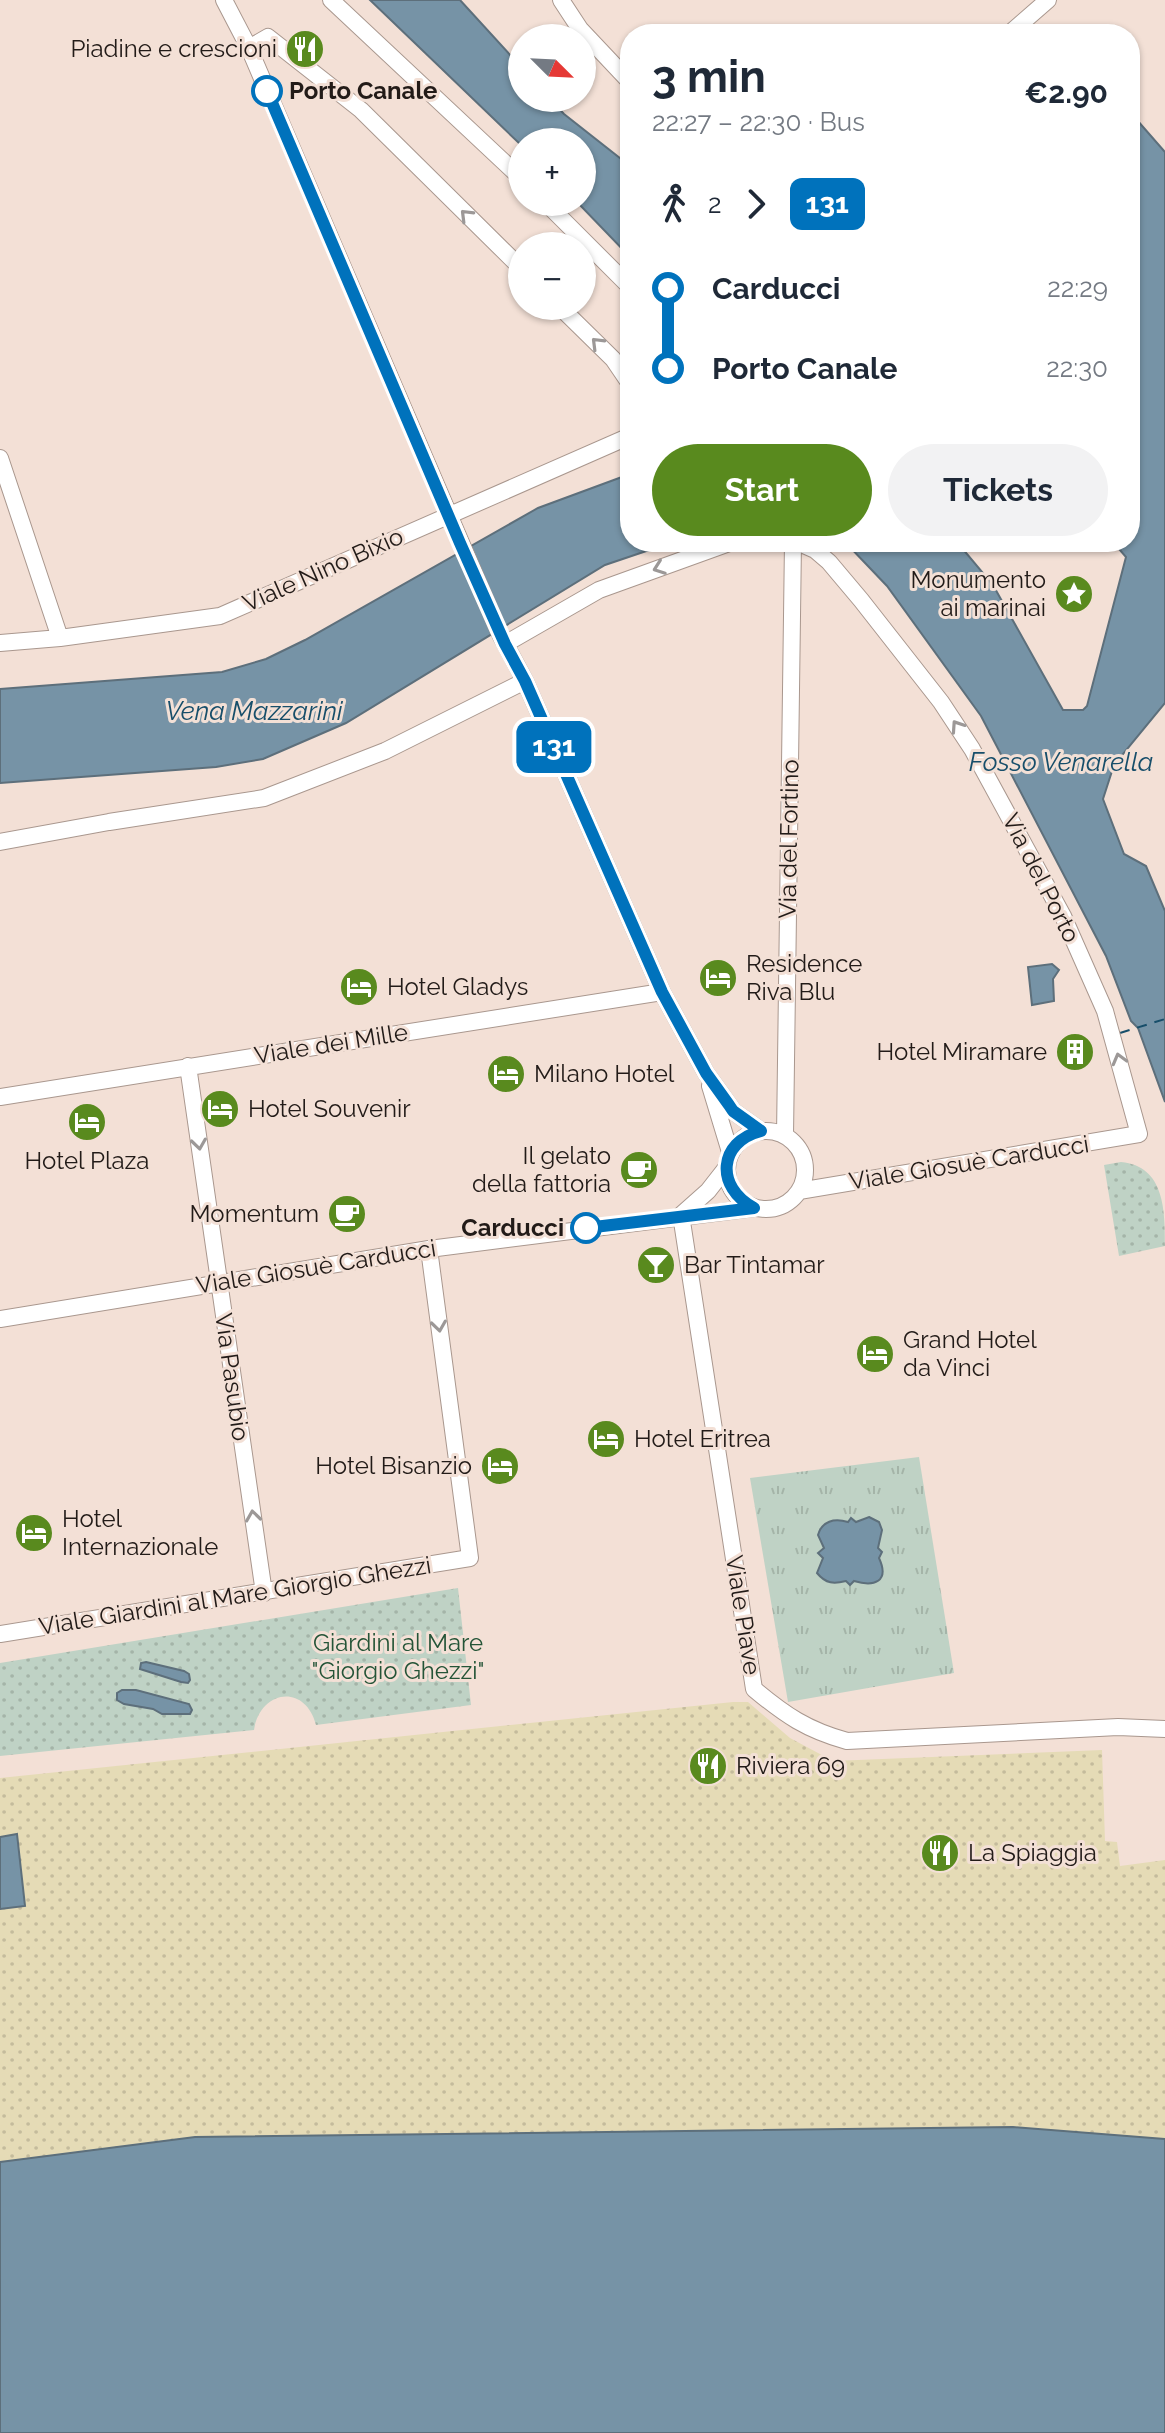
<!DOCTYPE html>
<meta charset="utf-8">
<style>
body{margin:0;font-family:Raleway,sans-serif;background:#f2f2f3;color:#1f2937;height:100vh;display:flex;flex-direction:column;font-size:30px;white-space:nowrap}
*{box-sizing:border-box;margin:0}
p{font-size:26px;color:#747a83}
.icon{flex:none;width:44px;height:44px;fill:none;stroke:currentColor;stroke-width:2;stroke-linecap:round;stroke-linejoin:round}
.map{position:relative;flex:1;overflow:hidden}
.side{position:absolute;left:620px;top:24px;width:520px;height:528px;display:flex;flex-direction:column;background:#fff;border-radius:32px;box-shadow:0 2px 6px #0004}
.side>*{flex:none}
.badge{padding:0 16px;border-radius:12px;font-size:28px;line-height:52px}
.needle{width:52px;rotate:114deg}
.fabs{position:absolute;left:508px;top:24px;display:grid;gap:16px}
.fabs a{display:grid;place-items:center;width:88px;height:88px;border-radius:50%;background:#fff;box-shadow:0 2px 6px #0004;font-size:40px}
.map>.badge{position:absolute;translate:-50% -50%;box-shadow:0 0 0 4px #fff}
.legs{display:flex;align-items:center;gap:12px;height:88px;padding:0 32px;font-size:26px}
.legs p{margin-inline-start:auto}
.head{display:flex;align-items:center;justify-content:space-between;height:136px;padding:0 32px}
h1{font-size:44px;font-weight:700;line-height:60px}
.action{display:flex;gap:16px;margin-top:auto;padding:16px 32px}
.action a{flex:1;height:92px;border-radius:48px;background:#598a1e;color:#fff;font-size:32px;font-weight:700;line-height:92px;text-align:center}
.action a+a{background:#f2f2f3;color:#1f2937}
ul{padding:0 32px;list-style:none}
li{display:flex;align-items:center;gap:28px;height:80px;font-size:30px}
li i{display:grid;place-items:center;width:12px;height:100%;margin:0 10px;background:currentColor}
li i::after{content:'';width:20px;height:20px;margin:-10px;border:6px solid;border-radius:50%;background:#fff}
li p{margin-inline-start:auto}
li:first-child i{background:linear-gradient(#0000 50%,currentColor 0)}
li:last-child i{background:linear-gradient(currentColor 50%,#0000 0)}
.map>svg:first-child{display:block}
.grass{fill:url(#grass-tufts)}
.sand{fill:url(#sand-dots)}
.park{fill:url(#park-dots)}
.water{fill:#7693a6;stroke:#5d6f7b;stroke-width:2}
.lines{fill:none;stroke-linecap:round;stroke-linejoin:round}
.ferry{stroke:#174e6a;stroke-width:2;stroke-dasharray:10 8;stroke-linecap:butt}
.minor-casing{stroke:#a9978e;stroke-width:18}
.minor{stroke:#fff;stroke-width:16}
.oneway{stroke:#9c9897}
.line-1-casing{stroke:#fff;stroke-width:18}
.line-1{stroke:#0072bc;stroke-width:12}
.stop-1-dot{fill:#fff;stroke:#0072bc;stroke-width:4}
.labels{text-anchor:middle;stroke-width:6;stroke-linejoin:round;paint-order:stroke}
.poi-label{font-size:24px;fill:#221b18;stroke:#f3e0d6;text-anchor:start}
.stop-label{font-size:24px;font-weight:bold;fill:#221b18;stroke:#f3e0d6;text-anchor:start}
.street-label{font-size:24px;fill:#221b18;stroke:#f3e0d6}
.park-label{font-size:24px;fill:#245437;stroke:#f3e0d6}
.water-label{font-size:26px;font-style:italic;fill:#174e6a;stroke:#f3e0d6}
</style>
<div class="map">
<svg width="1165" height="2433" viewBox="0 0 1165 2433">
<defs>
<pattern id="grass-tufts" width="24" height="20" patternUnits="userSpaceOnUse" patternTransform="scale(2)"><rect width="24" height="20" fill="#bfd2c5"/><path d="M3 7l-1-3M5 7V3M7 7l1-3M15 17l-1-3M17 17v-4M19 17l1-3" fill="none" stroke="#a4b4a8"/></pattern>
<pattern id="sand-dots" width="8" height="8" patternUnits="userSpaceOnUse" patternTransform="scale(2)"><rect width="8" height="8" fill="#e5dbb6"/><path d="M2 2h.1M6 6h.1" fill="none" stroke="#c4bb9c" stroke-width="1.8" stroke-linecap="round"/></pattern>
<pattern id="park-dots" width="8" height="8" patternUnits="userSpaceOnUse" patternTransform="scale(2)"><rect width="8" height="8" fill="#bfd2c5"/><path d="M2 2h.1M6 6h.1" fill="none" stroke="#a4b4a8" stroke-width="1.8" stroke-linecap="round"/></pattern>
</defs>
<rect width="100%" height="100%" fill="#f3e0d6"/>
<!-- grass -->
<path class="grass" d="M 919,1457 L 954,1673 L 788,1702 L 750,1478 Z"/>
<!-- sand -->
<path class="sand" d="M 733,1702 L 748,1702 L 790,1738 L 833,1761 L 1102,1750 L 1105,1841 L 1117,1842 L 1120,1866 L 1165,1860 L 1165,2139 L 1013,2127 L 195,2137 L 0,2162 L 0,1778 Z"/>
<!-- park -->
<path class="park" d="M 1121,1162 C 1165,1166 1165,1211 1165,1246 L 1119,1256 L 1104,1165 Z
M 458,1588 L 471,1705 L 316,1725 C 305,1683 260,1690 254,1730 L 0,1756 L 0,1663 Z"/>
<!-- water -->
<path class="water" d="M 370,0 L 460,0 L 522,68 L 522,98 L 549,98 L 564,114 L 630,166 L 630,257 L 577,202 L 582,202 L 582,142 L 522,142 L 522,146 Z
M 1130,112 L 1165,152 L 1165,703 L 1114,765 L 1103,799 L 1124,854 L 1146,866 L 1165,911 L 1165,1102 L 1138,1028 L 1131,1021 L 1106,956 L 981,716 L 887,586 L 845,542 L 957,542 L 993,585 L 1063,710 L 1083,710 L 1087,706 L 1126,557 L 1113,542 L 1130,542 Z
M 630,474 L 630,542 L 673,542 L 605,565 L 346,723 L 263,759 L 216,767 L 0,783 L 0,689 L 222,672 L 266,659 L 305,640 L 538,508 Z
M 1052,964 L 1059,970 L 1053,979 L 1054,1001 L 1032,1005 L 1028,967 Z
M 869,1517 L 879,1522 L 882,1530 L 878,1548 L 882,1552 L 879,1558 C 890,1582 874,1587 854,1581 L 850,1585 L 846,1581 C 834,1584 826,1584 817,1573 L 823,1558 L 818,1553 L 824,1548 L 818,1535 C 822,1521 834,1518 848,1522 L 851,1518 L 856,1522 Z
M 146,1662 L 184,1671 L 189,1674 L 190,1680 L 188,1683 L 181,1682 L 140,1669 L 141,1663 Z
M 122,1690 L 136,1690 L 189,1704 L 192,1710 L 190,1714 L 162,1714 L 153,1709 L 124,1704 L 117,1700 L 117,1693 Z
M 17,1834 L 25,1906 L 0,1909 L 0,1837 Z
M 1013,2127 L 1165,2139 L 1165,2433 L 0,2433 L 0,2162 L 195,2137 Z"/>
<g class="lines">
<!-- ferry -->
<path class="ferry" d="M 1120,1033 L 1165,1019"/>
<defs>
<path id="minor" d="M 224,0 L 249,48 L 501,636 L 525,681 L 662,992 L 706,1073 L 729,1105 L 733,1111 L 761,1131
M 331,0 L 522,179
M 561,0 L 580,29 L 630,82
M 1009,34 L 1048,0
M 249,48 L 268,37 L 361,110 L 522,269
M 545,202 L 630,287
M 559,306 L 613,359 L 630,384
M 0,458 L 60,638
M 797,542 L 815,550 L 829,562 L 861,600 L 941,702 L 972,749 L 1063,916 L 1105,1011 L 1139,1134 L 799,1191
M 0,643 L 60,638 L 220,616 L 630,436
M 505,644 L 599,590 L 732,542
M 0,842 L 109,822 L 264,798 L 385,751 L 525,681
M 188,1066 L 264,1593
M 710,1086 L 730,1152
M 0,1097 L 662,992
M727 1170a39 39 0 1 1 78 0a39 39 0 1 1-78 0Z
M 785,1136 L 793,542
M 681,1215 L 754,1689 C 785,1715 807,1730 847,1741 L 1118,1727 L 1165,1729
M 681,1215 L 708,1191 L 726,1168
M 0,1319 L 429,1249 L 754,1208
M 0,1634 L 470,1558 L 429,1249"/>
</defs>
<!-- minor casing -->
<use href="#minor" class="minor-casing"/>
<!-- minor -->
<use href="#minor" class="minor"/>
</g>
<!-- one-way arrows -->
<defs><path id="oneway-chevron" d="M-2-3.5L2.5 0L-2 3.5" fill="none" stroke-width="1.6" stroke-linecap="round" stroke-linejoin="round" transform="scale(2)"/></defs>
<g class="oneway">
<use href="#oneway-chevron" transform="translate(466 215) rotate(-135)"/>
<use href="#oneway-chevron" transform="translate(597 343) rotate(-135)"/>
<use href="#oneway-chevron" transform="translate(659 568) rotate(160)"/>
<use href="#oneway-chevron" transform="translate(957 726) rotate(-124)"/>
<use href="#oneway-chevron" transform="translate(1119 1059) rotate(-105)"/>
<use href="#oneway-chevron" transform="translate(199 1144) rotate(82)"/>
<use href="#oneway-chevron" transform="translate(439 1326) rotate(82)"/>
<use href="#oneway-chevron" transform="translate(253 1516) rotate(-98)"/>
</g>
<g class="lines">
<defs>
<path id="line-1" d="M 267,91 L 460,543 L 505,644 L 525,681 L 662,992 L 706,1073 L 729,1105 L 733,1111 L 761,1131 C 718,1142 715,1187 754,1208 L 586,1228"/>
</defs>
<!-- line-1 casing -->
<use href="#line-1" class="line-1-casing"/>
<!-- line-1 -->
<use href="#line-1" class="line-1"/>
</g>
<!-- icons -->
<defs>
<symbol id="restaurant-disc" viewBox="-11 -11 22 22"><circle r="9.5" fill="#598a1e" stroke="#f3e0d6"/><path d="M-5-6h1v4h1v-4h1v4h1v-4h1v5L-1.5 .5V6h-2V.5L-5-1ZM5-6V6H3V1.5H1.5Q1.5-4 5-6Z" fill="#fff"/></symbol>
<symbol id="sight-disc" viewBox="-11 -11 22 22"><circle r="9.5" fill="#598a1e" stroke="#f3e0d6"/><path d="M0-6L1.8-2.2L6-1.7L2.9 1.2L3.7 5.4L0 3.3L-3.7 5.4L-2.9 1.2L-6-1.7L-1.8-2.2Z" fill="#fff"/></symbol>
<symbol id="hotel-disc" viewBox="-11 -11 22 22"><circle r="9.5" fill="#598a1e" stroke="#f3e0d6"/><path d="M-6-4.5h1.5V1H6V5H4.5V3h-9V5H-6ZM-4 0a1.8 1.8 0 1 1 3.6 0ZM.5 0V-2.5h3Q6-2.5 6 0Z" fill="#fff"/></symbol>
<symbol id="building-disc" viewBox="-11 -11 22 22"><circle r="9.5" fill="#598a1e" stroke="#f3e0d6"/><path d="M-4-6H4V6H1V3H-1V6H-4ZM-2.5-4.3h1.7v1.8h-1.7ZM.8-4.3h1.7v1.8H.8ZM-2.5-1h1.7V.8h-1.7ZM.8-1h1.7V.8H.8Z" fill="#fff"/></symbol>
<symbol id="cafe-disc" viewBox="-11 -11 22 22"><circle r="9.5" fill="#598a1e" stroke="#f3e0d6"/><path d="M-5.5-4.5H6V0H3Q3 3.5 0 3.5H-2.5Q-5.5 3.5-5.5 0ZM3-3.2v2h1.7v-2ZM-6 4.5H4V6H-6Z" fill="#fff"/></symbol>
<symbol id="bar-disc" viewBox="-11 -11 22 22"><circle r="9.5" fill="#598a1e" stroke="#f3e0d6"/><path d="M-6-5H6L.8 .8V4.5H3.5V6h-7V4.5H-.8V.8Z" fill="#fff"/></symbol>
</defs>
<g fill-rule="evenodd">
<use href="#restaurant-disc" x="283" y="27" width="44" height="44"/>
<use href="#sight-disc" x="1052" y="572" width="44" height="44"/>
<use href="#hotel-disc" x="696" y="956" width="44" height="44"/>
<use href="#hotel-disc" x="337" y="965" width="44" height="44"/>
<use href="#building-disc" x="1053" y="1030" width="44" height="44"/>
<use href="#hotel-disc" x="484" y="1052" width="44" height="44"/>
<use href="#hotel-disc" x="198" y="1087" width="44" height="44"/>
<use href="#hotel-disc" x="65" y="1100" width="44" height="44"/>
<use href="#cafe-disc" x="617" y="1148" width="44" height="44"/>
<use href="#cafe-disc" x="325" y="1192" width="44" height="44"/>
<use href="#bar-disc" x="634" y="1243" width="44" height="44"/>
<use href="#hotel-disc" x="853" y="1332" width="44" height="44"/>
<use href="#hotel-disc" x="584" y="1417" width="44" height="44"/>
<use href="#hotel-disc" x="478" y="1444" width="44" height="44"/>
<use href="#hotel-disc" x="12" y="1511" width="44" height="44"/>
<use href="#restaurant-disc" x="686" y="1744" width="44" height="44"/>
<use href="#restaurant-disc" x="918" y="1831" width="44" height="44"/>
</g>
<!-- markers -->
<g class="stop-1-dot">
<circle cx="267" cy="91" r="14"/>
<circle cx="586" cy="1228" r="14"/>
</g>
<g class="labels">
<!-- poi labels -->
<g class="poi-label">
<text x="277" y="57" text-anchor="end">Piadine e crescioni</text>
<text x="1046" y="588" text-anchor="end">Monumento<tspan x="1046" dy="28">ai marinai</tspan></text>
<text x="746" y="972">Residence<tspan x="746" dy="28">Riva Blu</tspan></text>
<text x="387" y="995">Hotel Gladys</text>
<text x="1047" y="1060" text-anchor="end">Hotel Miramare</text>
<text x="534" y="1082">Milano Hotel</text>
<text x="248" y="1117">Hotel Souvenir</text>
<text x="611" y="1164" text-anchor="end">Il gelato<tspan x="611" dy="28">della fattoria</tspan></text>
<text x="87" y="1169" text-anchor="middle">Hotel Plaza</text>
<text x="319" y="1222" text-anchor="end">Momentum</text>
<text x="684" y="1273">Bar Tintamar</text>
<text x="903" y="1348">Grand Hotel<tspan x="903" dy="28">da Vinci</tspan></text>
<text x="634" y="1447">Hotel Eritrea</text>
<text x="472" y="1474" text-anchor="end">Hotel Bisanzio</text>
<text x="62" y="1527">Hotel<tspan x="62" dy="28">Internazionale</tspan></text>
<text x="736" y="1774">Riviera 69</text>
<text x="968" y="1861">La Spiaggia</text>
</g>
<!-- stop labels -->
<g class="stop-label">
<text x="289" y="99">Porto Canale</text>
<text x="564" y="1236" text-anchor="end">Carducci</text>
</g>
<!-- street labels -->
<g class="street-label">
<text transform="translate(323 570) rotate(-24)" y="8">Viale Nino Bixio</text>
<text transform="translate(789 839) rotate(-89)" y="8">Via del Fortino</text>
<text transform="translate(1041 878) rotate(63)" y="8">Via del Porto</text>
<text transform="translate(331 1044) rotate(-9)" y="8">Viale dei Mille</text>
<text transform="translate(969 1163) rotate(-9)" y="8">Viale Giosuè Carducci</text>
<text transform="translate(316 1267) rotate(-9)" y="8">Viale Giosuè Carducci</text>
<text transform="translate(232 1377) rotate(82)" y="8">Via Pasubio</text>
<text transform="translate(235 1596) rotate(-9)" y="8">Viale Giardini al Mare Giorgio Ghezzi</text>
<text transform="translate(743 1615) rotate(81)" y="8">Viale Piave</text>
</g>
<!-- park labels -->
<g class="park-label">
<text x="398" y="1651">Giardini al Mare<tspan x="398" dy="28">"Giorgio Ghezzi"</tspan></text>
</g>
<!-- water labels -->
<g class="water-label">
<text x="254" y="720">Vena Mazzarini</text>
<text x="1061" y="771">Fosso Venarella</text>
</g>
</g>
</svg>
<div class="fabs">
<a><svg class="needle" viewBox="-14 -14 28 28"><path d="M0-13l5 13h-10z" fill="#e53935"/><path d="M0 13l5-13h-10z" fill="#747a83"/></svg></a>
<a>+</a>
<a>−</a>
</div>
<b class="badge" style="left:554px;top:747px;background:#0072bc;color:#fff">131</b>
<section class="side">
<div class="head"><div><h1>3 min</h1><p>22:27 – 22:30 · Bus</p></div><b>€2.90</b></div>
<div class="legs"><svg class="icon" aria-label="walk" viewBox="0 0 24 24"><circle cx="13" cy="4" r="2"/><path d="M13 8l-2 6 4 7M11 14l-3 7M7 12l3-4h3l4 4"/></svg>2<svg class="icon" aria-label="forward" viewBox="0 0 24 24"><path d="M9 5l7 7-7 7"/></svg><b class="badge" style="background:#0072bc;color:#fff">131</b></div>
<ul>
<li><i style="color:#0072bc"></i><b>Carducci</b><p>22:29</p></li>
<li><i style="color:#0072bc"></i><b>Porto Canale</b><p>22:30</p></li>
</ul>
<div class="action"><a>Start</a><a>Tickets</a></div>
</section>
</div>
